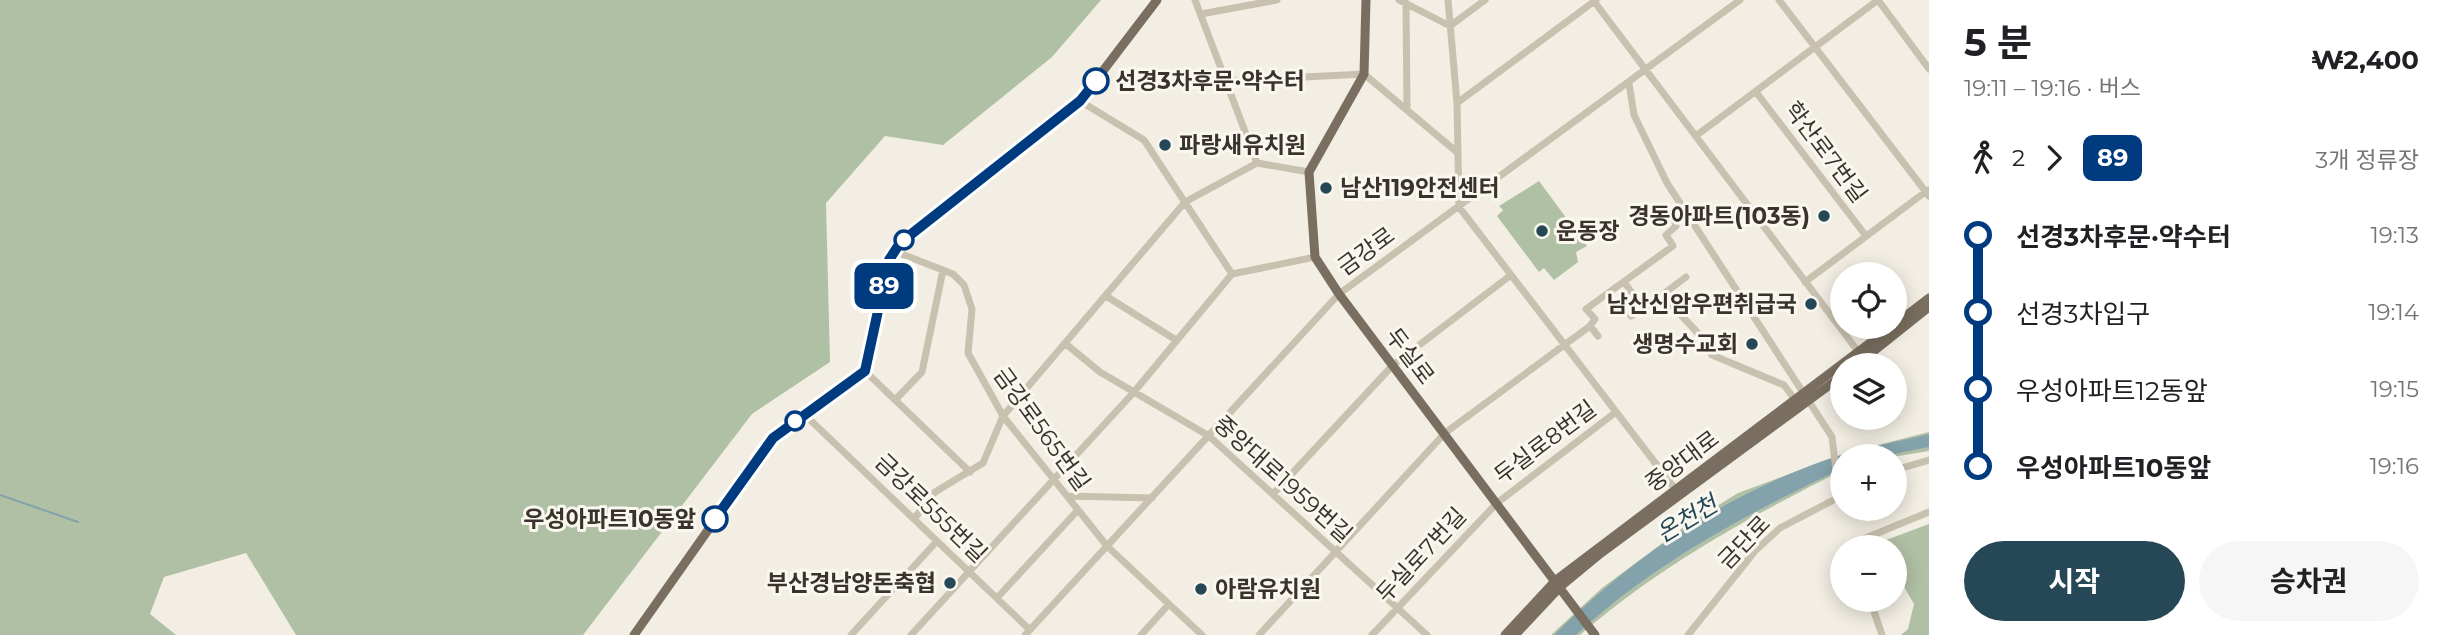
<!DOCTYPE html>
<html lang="ko">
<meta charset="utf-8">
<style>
body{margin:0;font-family:Montserrat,"Noto Sans KR",sans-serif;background:#f6f6f6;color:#202124;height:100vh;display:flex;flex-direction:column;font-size:26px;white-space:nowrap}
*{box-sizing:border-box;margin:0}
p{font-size:23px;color:#757577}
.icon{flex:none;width:38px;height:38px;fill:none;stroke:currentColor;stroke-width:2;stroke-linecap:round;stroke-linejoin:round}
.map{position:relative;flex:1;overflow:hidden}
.panel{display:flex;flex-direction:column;background:#fff;width:525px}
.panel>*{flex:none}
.badge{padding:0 14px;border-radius:10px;font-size:24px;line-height:46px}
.fabs{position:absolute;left:1830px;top:262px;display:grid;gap:14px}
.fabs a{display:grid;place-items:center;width:77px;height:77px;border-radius:50%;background:#fff;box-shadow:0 4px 18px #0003;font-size:35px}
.map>.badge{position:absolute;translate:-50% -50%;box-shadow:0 0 0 4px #fff}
.legs{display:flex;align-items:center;gap:10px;height:77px;padding:0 35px;font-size:23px}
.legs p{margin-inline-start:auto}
.summary{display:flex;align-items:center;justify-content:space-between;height:119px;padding:0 35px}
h1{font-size:38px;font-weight:700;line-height:52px}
.primary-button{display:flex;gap:14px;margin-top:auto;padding:14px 35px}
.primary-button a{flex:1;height:80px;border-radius:42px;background:#264856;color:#fff;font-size:28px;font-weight:700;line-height:80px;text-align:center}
.primary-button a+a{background:#f6f6f6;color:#202124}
ul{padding:0 35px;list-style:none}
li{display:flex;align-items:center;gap:24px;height:77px;font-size:26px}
li i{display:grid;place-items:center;width:10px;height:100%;margin:0 9px;background:currentColor}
li i::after{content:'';width:18px;height:18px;margin:-9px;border:5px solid;border-radius:50%;background:#fff}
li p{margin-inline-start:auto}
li:first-child i{background:linear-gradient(#0000 50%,currentColor 0)}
li:last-child i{background:linear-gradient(currentColor 50%,#0000 0)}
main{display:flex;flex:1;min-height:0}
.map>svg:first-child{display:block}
.green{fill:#b0c0a4}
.water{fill:#84a2ac}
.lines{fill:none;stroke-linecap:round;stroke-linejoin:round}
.stream{stroke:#84a2ac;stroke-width:2}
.minor{stroke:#c9c1af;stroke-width:7}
.major{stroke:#796e5f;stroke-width:9}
.line-1-casing{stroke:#fff;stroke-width:16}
.line-1{stroke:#003b80;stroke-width:10}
.stop-1-dot{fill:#fff;stroke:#003b80;stroke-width:3.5}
.poi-dot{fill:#264856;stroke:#f9f7ef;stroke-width:2.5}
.labels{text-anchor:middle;stroke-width:6;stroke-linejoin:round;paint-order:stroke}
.stop-label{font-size:23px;font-weight:bold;fill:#39332c;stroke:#f9f7ef;text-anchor:start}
.poi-label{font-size:23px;font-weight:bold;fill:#39332c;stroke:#f9f7ef;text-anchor:start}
.street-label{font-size:23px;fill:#39332c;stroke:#f9f7ef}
.water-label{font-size:24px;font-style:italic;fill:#264856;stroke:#f9f7ef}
</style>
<main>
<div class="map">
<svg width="1929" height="635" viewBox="0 0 1929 635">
<rect width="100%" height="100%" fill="#f2eee3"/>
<!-- green -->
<path class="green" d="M 0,0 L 1101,0 L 1052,57 L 943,145 L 885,136 L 826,203 L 830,362 L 752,414 L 583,635 L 296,635 L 246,553 L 164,577 L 150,614 L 176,635 L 0,635 Z
M 1539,181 L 1587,246 L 1576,252 L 1578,262 L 1554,280 L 1544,268 L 1539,272 L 1497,216 L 1503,210 L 1499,206 Z
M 1929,432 L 1929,451 L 1892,457 L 1843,457 L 1843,470 C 1749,517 1660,566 1580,635 L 1551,635 L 1602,588 L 1688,524 L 1738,493 L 1843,454 Z
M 1929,524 L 1929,635 L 1901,635 L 1908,629 L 1914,604 L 1895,571 L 1895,548 L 1881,548 L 1878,543 Z"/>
<!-- water -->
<path class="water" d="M 1929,434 L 1929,447 L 1879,457 L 1843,457 L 1843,468 C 1748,513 1654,563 1576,635 L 1554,635 C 1630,559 1719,499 1820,462 C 1855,449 1893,443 1929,434 Z"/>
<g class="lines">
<!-- stream -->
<path class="stream" d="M 0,495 L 78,522"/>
<!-- minor -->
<path class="minor" d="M 1195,0 L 1257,163
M 1399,0 L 1450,26 L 1485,0
M 1448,0 L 1457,103 L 1459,207 L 1676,490
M 1593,0 L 1860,354
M 1779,0 L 1929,196
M 1406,3 L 1407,110
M 1201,14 L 1277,0
M 1225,81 L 1364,74 L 1458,153
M 1629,83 L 1634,115 L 1667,183 L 1832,437 L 1839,496
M 1756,92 L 1866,236
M 1080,101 L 1144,140 L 1232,274
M 1457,103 L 1596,0
M 1697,135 L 1878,0 L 1929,69
M 894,251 L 953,274 L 964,285 L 972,309 L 968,353 L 1003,416 L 1107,546 L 1202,635
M 1624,282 L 1643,308 L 1662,295 L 1696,331 L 1712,355 L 1784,385 L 1795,400
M 1805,282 L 1928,190
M 1662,295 L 1686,277
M 1106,296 L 1176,340
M 1631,316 L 1643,308
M 1590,326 L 1598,336
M 1066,344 L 1100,372 L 1209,436 L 1427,635
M 865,371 L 970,472
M 895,400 L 922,372 L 943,270
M 804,414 L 1030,630
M 1895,470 L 1929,460
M 1273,494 L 1393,365 L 1511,275
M 1067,496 L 1152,498
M 914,519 L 935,492 L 983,463 L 1003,416 L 1185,202 L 1257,163 L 1309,172
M 1856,548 L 1863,539 L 1929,512
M 997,598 L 1078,510
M 1870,600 L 1882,635
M 851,635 L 937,541
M 911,635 L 1134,392 L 1232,274 L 1315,257
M 1025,635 L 1339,294 L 1740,0
M 1141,635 L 1169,604
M 1259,635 L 1445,433 L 1590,326 L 1595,319 L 1586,309 L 1673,246 L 1666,235 L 1676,226 L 1673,214 L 1681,207
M 1372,635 L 1497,503 L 1616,412
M 1688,635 L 1755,551 L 1780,528 L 1843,495"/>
<!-- major -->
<path class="major" d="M 1366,0 L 1364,74 L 1309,172 L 1315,257 L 1339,294 L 1595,635
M 1895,324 L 1929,298
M 1855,366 L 1929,307
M 634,635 L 773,438 L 865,371 L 889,260 L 900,243 L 1080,101 L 1157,0
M 1505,635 L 1556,580 L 1891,327
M 1515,635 L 1561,586 L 1601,553 L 1843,375"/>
</g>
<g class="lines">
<defs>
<path id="line-1" d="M 715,519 L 773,438 L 865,371 L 889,260 L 900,243 L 1080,101 L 1096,81"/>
</defs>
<!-- line-1 casing -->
<use href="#line-1" class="line-1-casing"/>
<!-- line-1 -->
<use href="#line-1" class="line-1"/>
</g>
<!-- markers -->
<g class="stop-1-dot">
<circle cx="1096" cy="81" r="12"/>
<circle cx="904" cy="240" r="9"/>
<circle cx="795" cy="421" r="9"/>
<circle cx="715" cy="519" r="12"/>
</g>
<g class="poi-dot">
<circle cx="1165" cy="145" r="7"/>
<circle cx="1326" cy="188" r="7"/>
<circle cx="1824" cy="216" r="7"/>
<circle cx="1542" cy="231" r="7"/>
<circle cx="1811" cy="304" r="7"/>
<circle cx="1752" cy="344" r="7"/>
<circle cx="950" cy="583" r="7"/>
<circle cx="1201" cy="589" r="7"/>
</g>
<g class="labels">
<!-- stop labels -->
<g class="stop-label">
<text x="1115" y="89">선경3차후문·약수터</text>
<text x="696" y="527" text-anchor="end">우성아파트10동앞</text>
</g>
<!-- poi labels -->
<g class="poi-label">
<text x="1179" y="153">파랑새유치원</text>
<text x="1340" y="196">남산119안전센터</text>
<text x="1810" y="224" text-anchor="end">경동아파트(103동)</text>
<text x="1556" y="239">운동장</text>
<text x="1797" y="312" text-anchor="end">남산신암우편취급국</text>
<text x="1738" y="352" text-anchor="end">생명수교회</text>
<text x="936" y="591" text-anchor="end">부산경남양돈축협</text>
<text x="1215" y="597">아람유치원</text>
</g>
<!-- street labels -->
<g class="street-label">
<text transform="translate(1826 152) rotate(53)" y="8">학산로7번길</text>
<text transform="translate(1366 251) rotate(-36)" y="8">금강로</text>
<text transform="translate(1410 356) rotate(53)" y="8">두실로</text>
<text transform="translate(1042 429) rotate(54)" y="8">금강로565번길</text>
<text transform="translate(1545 442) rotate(-37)" y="8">두실로8번길</text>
<text transform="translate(1682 461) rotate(-37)" y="8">중앙대로</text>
<text transform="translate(1283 479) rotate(42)" y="8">중앙대로1959번길</text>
<text transform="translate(931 508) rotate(44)" y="8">금강로555번길</text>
<text transform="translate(1744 542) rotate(-46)" y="8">금단로</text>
<text transform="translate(1421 555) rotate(-47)" y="8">두실로7번길</text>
</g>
<!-- water labels -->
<g class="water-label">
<text transform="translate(1687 519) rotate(-31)" y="8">온천천</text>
</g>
</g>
</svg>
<div class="fabs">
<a><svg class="icon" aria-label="locate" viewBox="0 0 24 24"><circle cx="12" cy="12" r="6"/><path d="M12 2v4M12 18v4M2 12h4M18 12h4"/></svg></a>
<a><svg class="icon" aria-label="layers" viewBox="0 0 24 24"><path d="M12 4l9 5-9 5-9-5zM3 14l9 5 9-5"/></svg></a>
<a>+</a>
<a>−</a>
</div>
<b class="badge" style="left:884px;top:286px;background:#003b80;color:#fff">89</b>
</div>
<section class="panel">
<div class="summary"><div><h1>5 분</h1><p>19:11 – 19:16 · 버스</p></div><b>₩2,400</b></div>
<div class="legs"><svg class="icon" aria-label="walk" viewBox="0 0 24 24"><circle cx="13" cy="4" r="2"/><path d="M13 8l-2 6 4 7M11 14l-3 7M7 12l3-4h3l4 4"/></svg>2<svg class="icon" aria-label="forward" viewBox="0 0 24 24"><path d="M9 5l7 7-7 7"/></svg><b class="badge" style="background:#003b80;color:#fff">89</b><p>3개 정류장</p></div>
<ul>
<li><i style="color:#003b80"></i><b>선경3차후문·약수터</b><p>19:13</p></li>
<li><i style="color:#003b80"></i><span>선경3차입구</span><p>19:14</p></li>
<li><i style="color:#003b80"></i><span>우성아파트12동앞</span><p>19:15</p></li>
<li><i style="color:#003b80"></i><b>우성아파트10동앞</b><p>19:16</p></li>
</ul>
<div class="primary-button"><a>시작</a><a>승차권</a></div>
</section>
</main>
